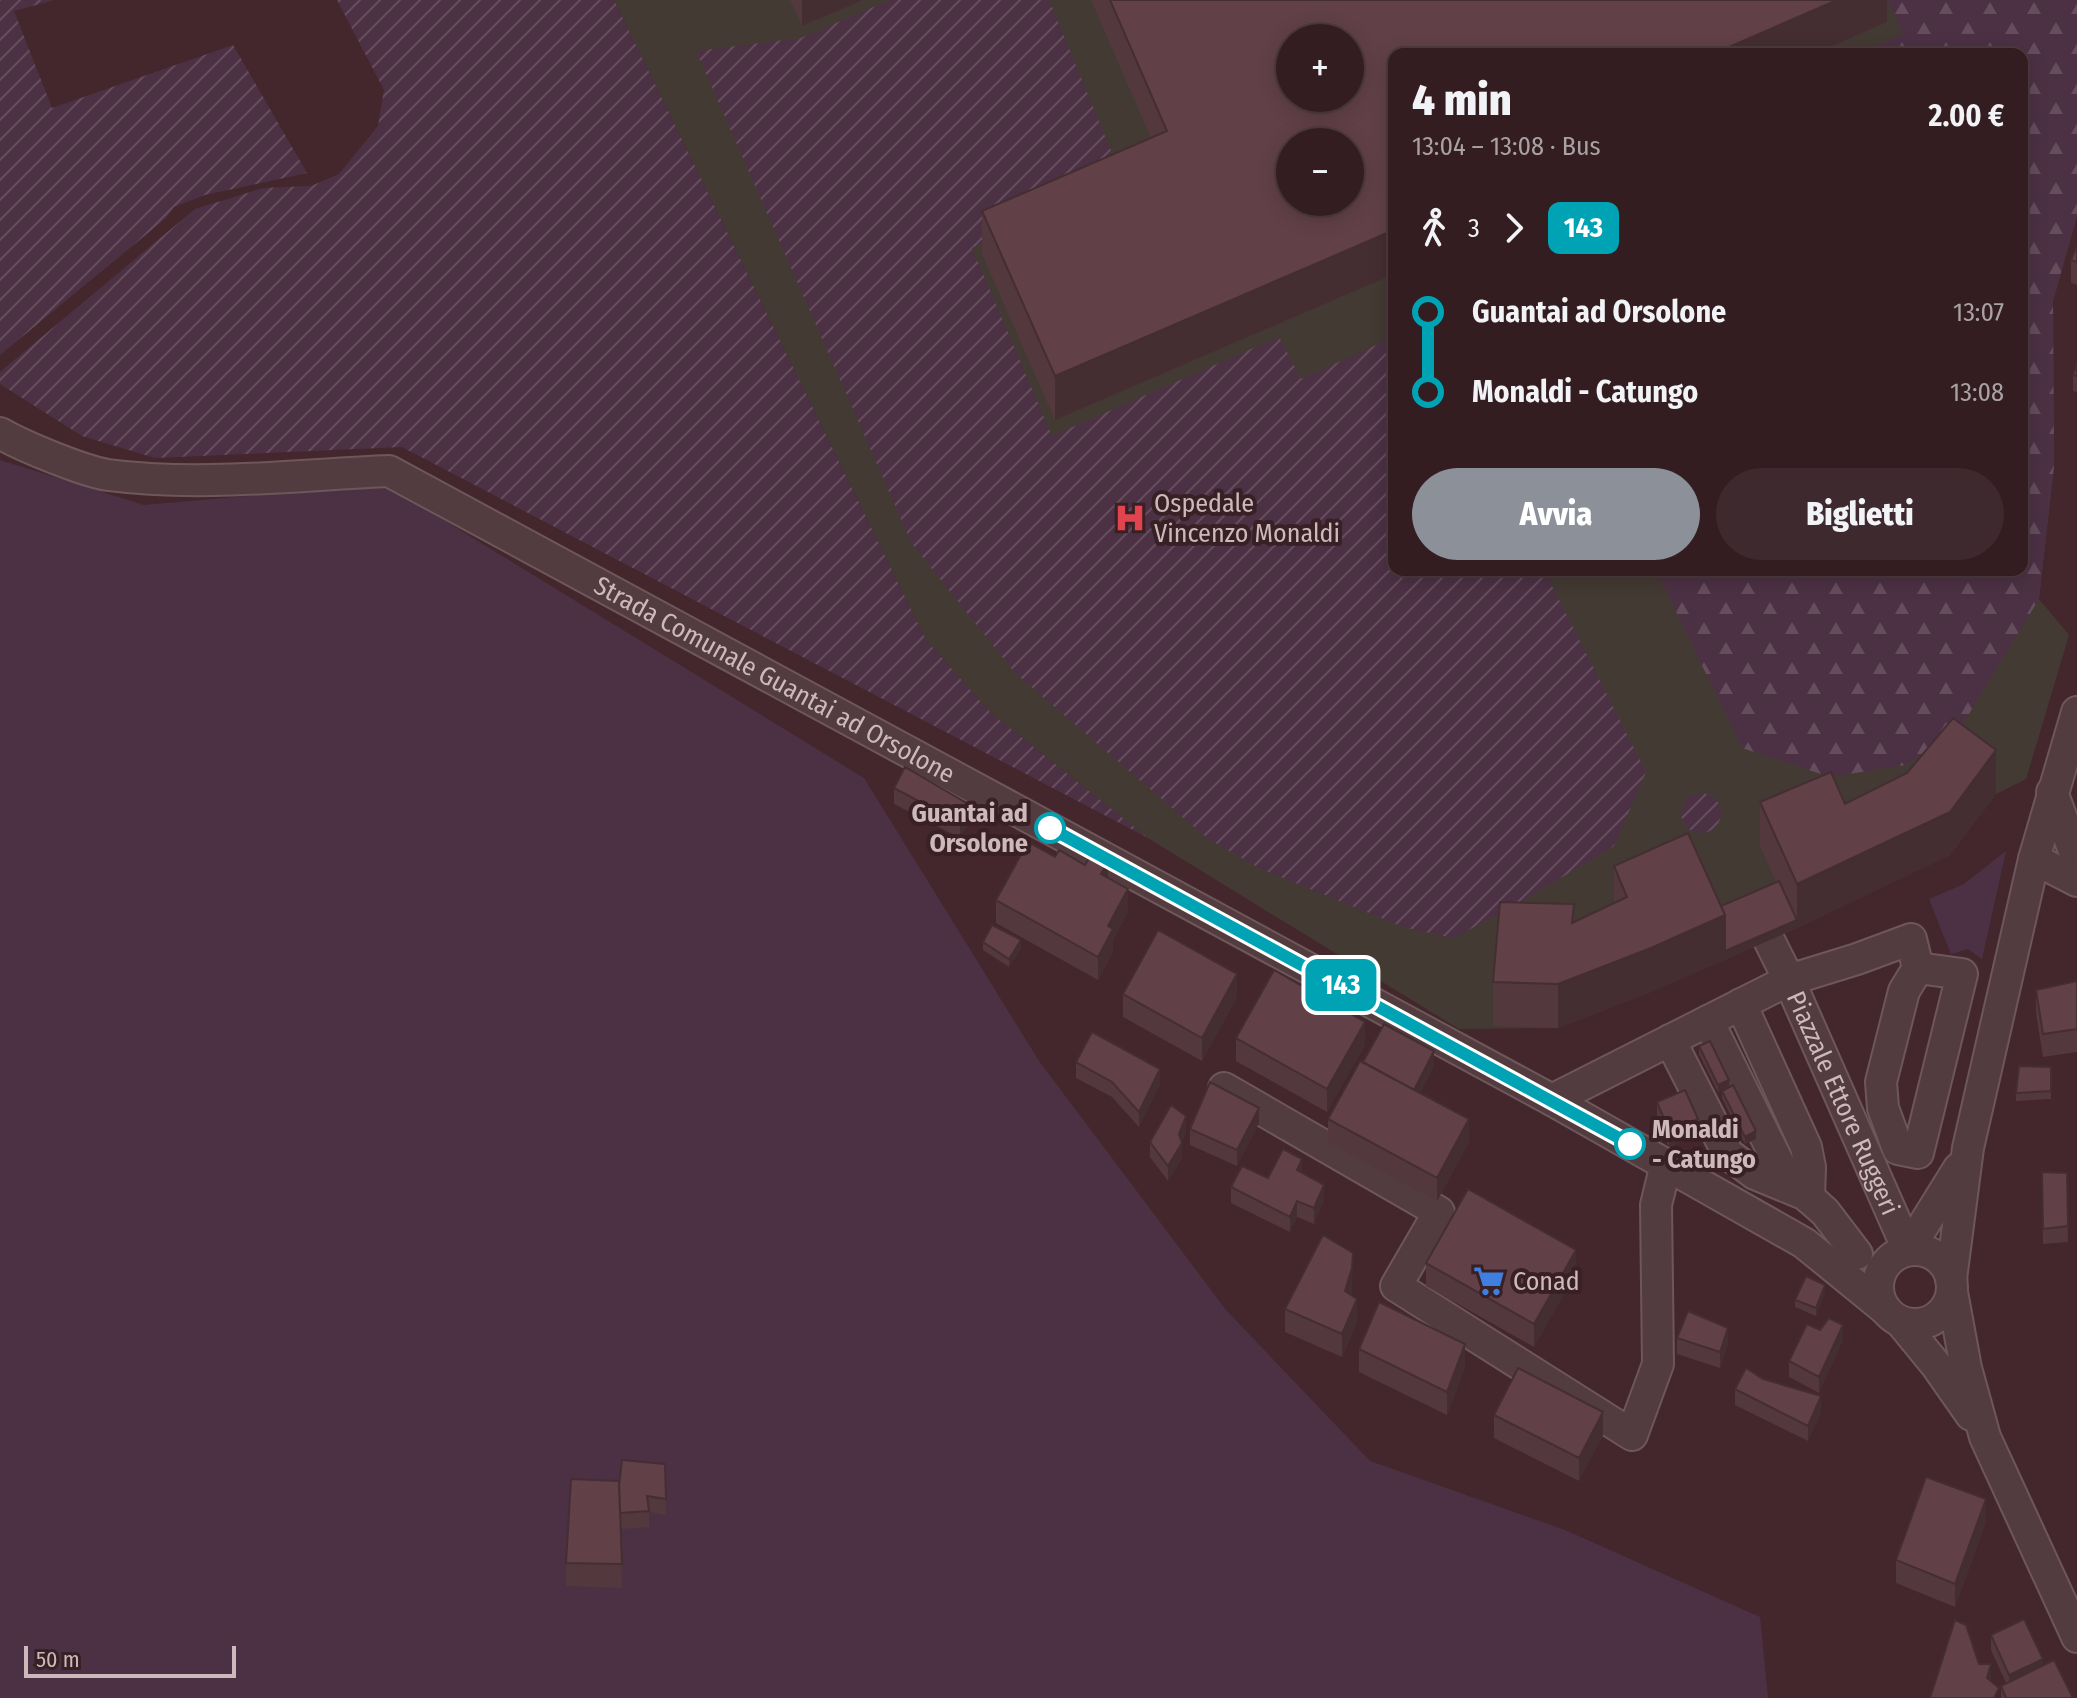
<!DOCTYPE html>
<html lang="it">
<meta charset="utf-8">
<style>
body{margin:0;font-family:"Fira Sans Condensed",sans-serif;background:#3e2a2e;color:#f1f3f6;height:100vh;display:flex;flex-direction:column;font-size:30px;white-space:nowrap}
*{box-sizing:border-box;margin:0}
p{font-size:26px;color:#a9a2a5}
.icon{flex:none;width:44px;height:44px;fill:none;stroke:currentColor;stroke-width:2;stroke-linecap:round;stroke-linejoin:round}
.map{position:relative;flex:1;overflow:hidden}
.panel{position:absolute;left:1388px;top:48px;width:640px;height:528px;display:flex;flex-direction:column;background:#331d21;border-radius:16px;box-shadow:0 4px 20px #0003,0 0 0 2px #4e3b3f}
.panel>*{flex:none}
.badge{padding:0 16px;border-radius:12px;font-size:28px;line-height:52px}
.tools{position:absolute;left:1276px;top:24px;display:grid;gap:16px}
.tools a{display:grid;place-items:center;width:88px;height:88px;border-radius:50%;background:#331d21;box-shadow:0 4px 20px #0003,0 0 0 2px #4e3b3f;font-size:40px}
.scale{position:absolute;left:24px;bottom:20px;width:212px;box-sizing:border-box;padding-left:8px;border:4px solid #cdb9bc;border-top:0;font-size:22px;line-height:28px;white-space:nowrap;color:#cdb9bc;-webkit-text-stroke:6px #392024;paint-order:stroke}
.map>.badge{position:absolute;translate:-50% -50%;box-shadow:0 0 0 4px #fff}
.legs{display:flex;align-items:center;gap:12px;height:88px;padding:0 24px;font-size:26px}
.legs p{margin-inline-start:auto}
.head{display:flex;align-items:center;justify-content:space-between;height:136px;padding:0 24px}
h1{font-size:44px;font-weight:800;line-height:60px}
.action{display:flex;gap:16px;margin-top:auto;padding:16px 24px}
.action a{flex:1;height:92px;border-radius:48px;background:#8c9099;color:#fff;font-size:32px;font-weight:800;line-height:92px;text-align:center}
.action a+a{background:#3e2a2e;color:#f1f3f6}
ul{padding:0 24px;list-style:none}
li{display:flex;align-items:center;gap:28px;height:80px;font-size:30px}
li i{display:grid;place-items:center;width:12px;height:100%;margin:0 10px;background:currentColor}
li i::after{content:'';width:20px;height:20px;margin:-10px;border:6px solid;border-radius:50%;background:#331d21}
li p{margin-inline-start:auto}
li:first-child i{background:linear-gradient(#0000 50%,currentColor 0)}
li:last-child i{background:linear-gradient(currentColor 50%,#0000 0)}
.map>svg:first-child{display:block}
.medical{fill:#443a34;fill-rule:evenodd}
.green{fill:#4c3144}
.forest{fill:url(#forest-firs)}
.garden{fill:url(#garden-furrows)}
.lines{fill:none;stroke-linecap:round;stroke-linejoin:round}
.minor-casing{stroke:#6e575a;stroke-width:34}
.minor{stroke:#533c3f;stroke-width:30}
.wall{fill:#53383d}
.shaded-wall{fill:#442e32}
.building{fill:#614147;stroke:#442e32;stroke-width:2;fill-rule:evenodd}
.line-1-casing{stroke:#fff;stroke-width:18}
.line-1{stroke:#00a3b4;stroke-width:12}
.stop-1-dot{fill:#fff;stroke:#00a3b4;stroke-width:4}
.labels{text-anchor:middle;stroke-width:8;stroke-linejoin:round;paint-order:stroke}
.poi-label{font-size:26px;fill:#cdb9bc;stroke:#392024;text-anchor:start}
.street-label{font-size:26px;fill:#cdb9bc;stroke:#392024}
.stop-label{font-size:26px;font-weight:bold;fill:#cdb9bc;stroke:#392024;text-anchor:end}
</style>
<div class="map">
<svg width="2077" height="1698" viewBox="0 0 2077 1698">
<defs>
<pattern id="forest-firs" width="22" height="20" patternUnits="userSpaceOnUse" patternTransform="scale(2)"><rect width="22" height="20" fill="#4c3144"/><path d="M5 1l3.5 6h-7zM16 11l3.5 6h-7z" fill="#654d5d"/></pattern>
<pattern id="garden-furrows" width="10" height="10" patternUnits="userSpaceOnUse" patternTransform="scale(2)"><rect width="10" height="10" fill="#4c3144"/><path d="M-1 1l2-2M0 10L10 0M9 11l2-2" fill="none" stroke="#654d5d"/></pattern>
</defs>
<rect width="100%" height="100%" fill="#44272c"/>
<!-- medical -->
<path class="medical" d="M 614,0 L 2077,0 L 2077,216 L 2053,301 L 2054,466 L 2039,599 L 2069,635 L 2026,779 L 1996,794 L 1950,855 L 1725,959 L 1558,1028 L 1459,1029 L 1148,838 L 991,713 L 926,640 ZM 1290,38 L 1350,38 L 1350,98 L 1290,98 ZM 1394,54 L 2022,54 L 2022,570 L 1394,570 ZM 1290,142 L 1350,142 L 1350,202 L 1290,202 Z"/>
<!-- green -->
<path class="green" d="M 0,460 L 144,505 L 385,484 L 864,778 L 1039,1061 L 1226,1310 L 1370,1461 L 1565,1530 L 1760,1617 L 1768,1698 L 0,1698 Z
M 2006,851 L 1982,959 L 1968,949 L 1951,954 L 1929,899 L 1964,884 Z"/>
<!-- forest -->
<path class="forest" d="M 1888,0 L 2077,0 L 2077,216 L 2053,301 L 2054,466 L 2039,599 L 1958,732 L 1905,765 L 1830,777 L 1742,748 L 1656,570 L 2022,570 L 2022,54 L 1858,54 L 1903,34 Z"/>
<!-- garden -->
<path class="garden" d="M 0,0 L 54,0 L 14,11 L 52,108 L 233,45 L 307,173 L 205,195 L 174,207 L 165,219 L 0,355 Z
M 337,0 L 614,0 L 926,640 L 991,713 L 1148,838 L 402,447 L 155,458 L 82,436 L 0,384 L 0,372 L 195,209 L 263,188 L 311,186 L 339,174 L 378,126 L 384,90 Z
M 890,0 L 1049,0 L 1121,175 L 972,248 L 1052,436 L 1279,337 L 1301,379 L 1394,337 L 1394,570 L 1544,570 L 1646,772 L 1614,846 L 1514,906 L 1453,938 L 1403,927 L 1259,868 L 1207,838 L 1015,673 L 912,544 L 696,51 L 801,38 Z
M1681 813a20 20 0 1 1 40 0a20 20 0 1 1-40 0Z"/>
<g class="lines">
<defs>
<g id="minor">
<path id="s1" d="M 0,433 C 22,446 83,471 108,475 C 200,487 296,475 389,471 L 1552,1100 L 1804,1243 L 1885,1309"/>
<path d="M 2052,792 L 2077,859"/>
<path d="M 2034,859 L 2077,881"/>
<path d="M 1769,940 L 1789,980 L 1857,959 L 1911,939 L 1918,968 L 1904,991 L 1881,1082 L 1883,1108 L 1898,1149 L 1918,1153 L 1962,974 L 1918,968"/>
<path d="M 1741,1004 L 1806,1147 L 1810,1167 L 1809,1198"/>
<path d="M 1708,1021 L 1791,1188"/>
<path d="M 1670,1040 L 1728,1154 L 1755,1174 L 1806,1195 L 1825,1212 L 1857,1254"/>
<path d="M 1224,1088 L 1439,1212 L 1396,1286 L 1632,1435 L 1658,1364 L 1656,1205 L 1666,1164"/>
<path id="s2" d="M 1552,1100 L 1789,980 L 1908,1250"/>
<circle cx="1915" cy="1287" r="37"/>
<path d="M 1908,1250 L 1959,1168"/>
<path d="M 1951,1279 L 1968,1148 L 2034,859 L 2077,712"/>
<path d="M 1952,1292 L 1966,1368 L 1985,1437 L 2077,1637"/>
<path d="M 1900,1321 L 1936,1365 L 1971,1415"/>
</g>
</defs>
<!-- minor casing -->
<use href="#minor" class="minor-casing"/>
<!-- minor -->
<use href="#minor" class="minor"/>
</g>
<!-- wall -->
<path class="wall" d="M 790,0 L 863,0 L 802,26 Z
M 1091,0 L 1887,0 L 1887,22 L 1814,54 L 1394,54 L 1394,274 L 1055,420 L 982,254 L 982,211 L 1151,138 Z
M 2077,246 L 2077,285 L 2071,283 L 2071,260 Z
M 2077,363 L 2077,392 L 2073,391 L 2073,375 Z
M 894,788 L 970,821 L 960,838 L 894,804 Z
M 1996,794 L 1950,855 L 1797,928 L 1651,992 L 1558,1028 L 1493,1026 L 1493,982 L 1574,922 L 1614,903 L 1614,866 L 1721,906 L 1776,882 L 1760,846 L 1760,802 L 1845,804 Z
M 1055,857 L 1108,877 L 1128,912 L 1113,940 L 1113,952 L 1098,980 L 996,923 L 996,900 Z
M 983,942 L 1021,948 L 1009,967 L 983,950 Z
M 2077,981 L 2077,1052 L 2043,1057 L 2036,1013 L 2036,990 Z
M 1123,994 L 1237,997 L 1202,1061 L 1123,1017 Z
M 1236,1038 L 1365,1045 L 1327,1112 L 1236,1061 Z
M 1699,1046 L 1729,1087 L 1756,1139 L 1745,1144 L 1722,1098 L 1722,1091 L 1718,1092 L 1699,1054 Z
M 1076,1062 L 1160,1084 L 1139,1127 L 1112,1097 L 1076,1078 Z
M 1434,1066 L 1420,1093 L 1469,1142 L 1437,1201 L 1328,1142 L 1328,1119 Z
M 2051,1067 L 2051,1099 L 2016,1101 L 2016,1093 Z
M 1657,1102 L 1698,1134 L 1669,1147 L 1657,1118 Z
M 1259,1123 L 1237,1166 L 1190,1145 L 1190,1129 Z
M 1186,1132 L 1182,1142 L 1182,1158 L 1168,1181 L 1150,1157 L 1150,1142 Z
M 2042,1172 L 2067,1173 L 2068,1242 L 2043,1244 Z
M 1302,1173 L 1324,1200 L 1314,1224 L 1297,1217 L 1290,1232 L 1231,1203 L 1231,1187 L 1268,1178 Z
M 1426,1263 L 1576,1273 L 1534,1347 L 1426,1286 Z
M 1352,1292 L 1351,1295 L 1357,1322 L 1342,1357 L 1285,1332 L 1285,1309 Z
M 1825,1292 L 1816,1316 L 1795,1307 L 1795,1300 Z
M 1677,1338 L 1728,1343 L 1720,1368 L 1677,1354 Z
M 1843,1340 L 1819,1393 L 1789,1377 L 1789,1361 Z
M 1359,1349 L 1465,1367 L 1447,1415 L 1359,1372 Z
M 1735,1389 L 1821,1412 L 1808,1441 L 1735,1405 Z
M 1494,1415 L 1603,1435 L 1579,1481 L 1494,1438 Z
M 665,1464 L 666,1515 L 649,1512 L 649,1527 L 621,1529 L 622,1588 L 566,1586 L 566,1563 L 619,1486 Z
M 1986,1522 L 1955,1607 L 1896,1583 L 1896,1560 Z
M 1991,1635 L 2043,1665 L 2073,1698 L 2001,1698 L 2001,1686 L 2006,1683 L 1991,1650 Z"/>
<!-- shaded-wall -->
<path class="shaded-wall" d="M 802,0 L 863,0 L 802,26 Z
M 1837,0 L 1887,0 L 1887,22 L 1814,54 L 1713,54 Z
M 1394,230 L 1394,274 L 1055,420 L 1055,376 Z
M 1996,750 L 1996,794 L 1950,855 L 1797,928 L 1651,992 L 1558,1028 L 1558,984 L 1725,915 L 1797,920 L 1797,884 Z
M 970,805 L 970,821 L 960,838 L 960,823 Z
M 1108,863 L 1108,886 L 1101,874 Z
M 1128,889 L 1128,912 L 1113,940 L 1113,952 L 1098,980 L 1098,957 L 1108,926 Z
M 1021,940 L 1021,948 L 1009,967 L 1009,959 Z
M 1237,974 L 1237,997 L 1202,1061 L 1202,1038 Z
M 1365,1022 L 1365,1045 L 1327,1112 L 1327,1089 Z
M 1434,1051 L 1434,1066 L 1411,1110 L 1411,1095 Z
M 1160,1069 L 1160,1084 L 1139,1127 L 1139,1112 Z
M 1729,1080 L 1729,1088 L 1718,1092 L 1718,1085 Z
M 1259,1108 L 1259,1123 L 1237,1166 L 1237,1150 Z
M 1186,1116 L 1186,1132 L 1180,1146 L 1182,1143 L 1182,1158 L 1168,1181 L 1168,1166 Z
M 1469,1119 L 1469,1142 L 1437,1201 L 1437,1178 Z
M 1698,1119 L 1698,1134 L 1669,1147 L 1669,1131 Z
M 1756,1131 L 1756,1139 L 1745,1144 L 1745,1137 Z
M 1302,1159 L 1302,1175 L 1297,1170 Z
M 1324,1185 L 1324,1200 L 1314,1224 L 1314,1208 Z
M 1297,1201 L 1297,1217 L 1290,1232 L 1290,1217 Z
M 1576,1250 L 1576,1273 L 1534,1347 L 1534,1324 Z
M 1353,1253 L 1352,1292 L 1345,1314 L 1345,1291 Z
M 1825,1285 L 1825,1292 L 1816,1316 L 1816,1308 Z
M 1357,1299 L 1357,1322 L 1342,1357 L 1342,1334 Z
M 1843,1325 L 1843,1340 L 1819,1393 L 1819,1377 Z
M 1728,1328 L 1728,1343 L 1720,1368 L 1720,1352 Z
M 1465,1344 L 1465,1367 L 1447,1415 L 1447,1392 Z
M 1821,1396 L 1821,1412 L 1808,1441 L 1808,1426 Z
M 1603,1412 L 1603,1435 L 1579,1481 L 1579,1458 Z
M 1986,1499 L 1986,1522 L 1955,1607 L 1955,1584 Z
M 2043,1659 L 2043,1674 L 2009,1690 L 2009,1675 Z
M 1991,1664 L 1991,1687 L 1987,1678 Z"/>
<!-- building -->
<path class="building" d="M 1110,0 L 1837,0 L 1713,54 L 1394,54 L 1394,230 L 1055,376 L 982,211 L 1167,131 ZM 1290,38 L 1350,38 L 1350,98 L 1290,98 ZM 1290,142 L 1350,142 L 1350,202 L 1290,202 Z
M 2077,246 L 2077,262 L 2071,260 Z
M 2077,363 L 2077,376 L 2073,375 Z
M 1953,718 L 1996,750 L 1950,812 L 1797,884 L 1760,802 L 1831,772 L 1845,804 L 1907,773 Z
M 905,767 L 970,805 L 960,823 L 894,788 Z
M 1688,833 L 1725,915 L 1651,948 L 1558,984 L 1493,982 L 1500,902 L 1574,904 L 1572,923 L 1627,897 L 1614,866 Z
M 1028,842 L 1055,857 L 1059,850 L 1085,865 L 1091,854 L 1108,863 L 1101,874 L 1128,889 L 1108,926 L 1113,929 L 1098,957 L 996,900 Z
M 1779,881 L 1797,920 L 1725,951 L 1725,915 L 1721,906 Z
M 992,925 L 1021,940 L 1009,959 L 983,942 Z
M 1158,930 L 1237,974 L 1202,1038 L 1123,994 Z
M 1274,970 L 1365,1022 L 1327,1089 L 1236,1038 Z
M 2077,981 L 2077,1029 L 2043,1034 L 2036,990 Z
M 1384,1024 L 1434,1051 L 1414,1090 L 1363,1062 Z
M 1092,1032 L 1160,1069 L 1139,1112 L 1112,1082 L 1076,1062 Z
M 1710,1041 L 1729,1080 L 1718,1085 L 1699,1046 Z
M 1360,1061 L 1469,1119 L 1437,1178 L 1328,1119 Z
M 2019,1066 L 2051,1067 L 2051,1091 L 2016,1093 Z
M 1210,1082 L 1259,1108 L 1237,1150 L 1190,1129 Z
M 1733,1085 L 1756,1131 L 1745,1137 L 1722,1091 Z
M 1685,1090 L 1698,1119 L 1669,1131 L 1657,1102 Z
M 1171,1105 L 1186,1116 L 1179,1134 L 1182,1143 L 1168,1166 L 1150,1142 Z
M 1283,1149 L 1302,1159 L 1297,1170 L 1324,1185 L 1314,1208 L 1297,1201 L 1290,1217 L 1231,1187 L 1242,1166 L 1268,1178 Z
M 2042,1172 L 2067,1173 L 2068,1226 L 2043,1229 Z
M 1468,1189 L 1576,1250 L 1534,1324 L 1426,1263 Z
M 1323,1235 L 1353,1253 L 1352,1268 L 1345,1291 L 1357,1299 L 1342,1334 L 1285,1309 Z
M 1806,1276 L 1825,1285 L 1816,1308 L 1795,1300 Z
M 1379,1302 L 1465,1344 L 1447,1392 L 1359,1349 Z
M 1688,1311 L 1728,1328 L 1720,1352 L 1677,1338 Z
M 1829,1318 L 1843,1325 L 1819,1377 L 1789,1361 L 1807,1324 L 1820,1330 Z
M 1518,1368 L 1603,1412 L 1579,1458 L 1494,1415 Z
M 1746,1368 L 1763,1379 L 1821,1396 L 1808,1426 L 1735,1389 Z
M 622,1460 L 665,1464 L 666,1499 L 647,1496 L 649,1511 L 620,1513 L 619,1486 Z
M 1926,1477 L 1986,1499 L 1955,1584 L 1896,1560 Z
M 571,1479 L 619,1481 L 622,1564 L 566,1563 Z
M 2024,1619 L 2043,1659 L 2009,1675 L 1991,1635 Z
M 1955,1620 L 1966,1625 L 1979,1664 L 1991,1664 L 1987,1678 L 1999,1688 L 1994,1698 L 1930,1698 Z
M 2054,1660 L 2073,1698 L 2006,1698 L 2001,1686 Z"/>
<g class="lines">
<defs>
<path id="line-1" d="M 1050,828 L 1630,1144"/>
</defs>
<!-- line-1 casing -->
<use href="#line-1" class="line-1-casing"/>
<!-- line-1 -->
<use href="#line-1" class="line-1"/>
</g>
<!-- icons -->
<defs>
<symbol id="hospital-bare" viewBox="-9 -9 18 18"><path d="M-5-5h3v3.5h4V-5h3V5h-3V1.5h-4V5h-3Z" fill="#e0444e" stroke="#392024" stroke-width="2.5" paint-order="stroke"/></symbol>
<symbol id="supermarket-bare" viewBox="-9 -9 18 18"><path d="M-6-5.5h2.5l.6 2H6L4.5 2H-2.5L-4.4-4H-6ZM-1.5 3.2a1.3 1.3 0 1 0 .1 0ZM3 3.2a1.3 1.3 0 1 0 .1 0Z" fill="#3f7fe0" stroke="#392024" stroke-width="2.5" paint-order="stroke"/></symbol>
</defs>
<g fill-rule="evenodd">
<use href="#hospital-bare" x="1108" y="496" width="44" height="44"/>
<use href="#supermarket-bare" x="1467" y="1259" width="44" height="44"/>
</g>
<!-- markers -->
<g class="stop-1-dot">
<circle cx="1050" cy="828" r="14"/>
<circle cx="1630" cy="1144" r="14"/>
</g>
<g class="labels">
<!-- poi labels -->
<g class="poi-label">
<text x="1154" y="512">Ospedale<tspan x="1154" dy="30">Vincenzo Monaldi</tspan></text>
<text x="1513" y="1290">Conad</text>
</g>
<!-- street labels -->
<g class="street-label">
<text dy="9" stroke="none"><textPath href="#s1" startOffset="836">Strada Comunale Guantai ad Orsolone</textPath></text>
<text dy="9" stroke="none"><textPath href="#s2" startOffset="400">Piazzale Ettore Ruggeri</textPath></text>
</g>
<!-- stop labels -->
<g class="stop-label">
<text x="1028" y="822">Guantai ad<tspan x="1028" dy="30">Orsolone</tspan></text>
<text x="1652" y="1138" text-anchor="start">Monaldi<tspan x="1652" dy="30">- Catungo</tspan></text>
</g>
</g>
</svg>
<div class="tools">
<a>+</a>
<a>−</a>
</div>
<div class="scale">50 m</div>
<b class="badge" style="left:1341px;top:985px;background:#00a3b4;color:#fff">143</b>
<section class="panel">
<div class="head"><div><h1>4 min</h1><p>13:04 – 13:08 · Bus</p></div><b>2.00 €</b></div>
<div class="legs"><svg class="icon" aria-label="walk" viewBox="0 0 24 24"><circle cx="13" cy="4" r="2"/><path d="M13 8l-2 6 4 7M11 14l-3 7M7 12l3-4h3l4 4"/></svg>3<svg class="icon" aria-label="forward" viewBox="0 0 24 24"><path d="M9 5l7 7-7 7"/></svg><b class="badge" style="background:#00a3b4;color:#fff">143</b></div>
<ul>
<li><i style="color:#00a3b4"></i><b>Guantai ad Orsolone</b><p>13:07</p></li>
<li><i style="color:#00a3b4"></i><b>Monaldi - Catungo</b><p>13:08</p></li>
</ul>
<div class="action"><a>Avvia</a><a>Biglietti</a></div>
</section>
</div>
